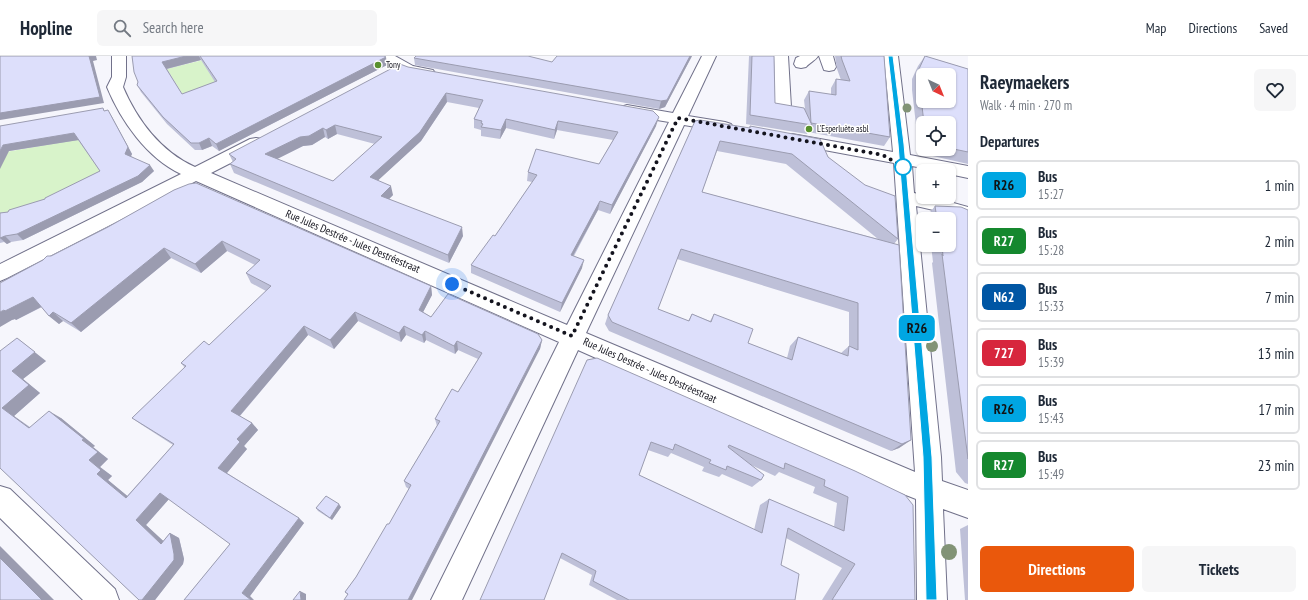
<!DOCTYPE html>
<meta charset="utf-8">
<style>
body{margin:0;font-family:"PT Sans Narrow",sans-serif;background:#f6f6f7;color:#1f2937;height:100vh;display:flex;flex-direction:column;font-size:15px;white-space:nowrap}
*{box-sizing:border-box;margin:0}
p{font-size:13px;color:#747a83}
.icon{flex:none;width:22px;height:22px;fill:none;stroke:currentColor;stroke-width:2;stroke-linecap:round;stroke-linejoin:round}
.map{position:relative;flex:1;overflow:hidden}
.details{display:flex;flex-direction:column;background:#fff;width:340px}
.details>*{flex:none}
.badge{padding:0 8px;border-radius:6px;font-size:14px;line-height:26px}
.needle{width:26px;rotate:137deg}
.tools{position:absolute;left:916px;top:12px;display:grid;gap:8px}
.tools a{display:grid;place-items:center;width:40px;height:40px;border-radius:6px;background:#fff;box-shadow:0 1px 3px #0004;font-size:20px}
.you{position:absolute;width:20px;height:20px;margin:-10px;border:3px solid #fff;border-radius:50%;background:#1a73e8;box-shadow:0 0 0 6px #1a73e833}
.map>.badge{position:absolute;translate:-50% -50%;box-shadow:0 0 0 2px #fff}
h2{padding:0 12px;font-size:15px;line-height:36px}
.round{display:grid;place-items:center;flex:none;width:42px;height:42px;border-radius:6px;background:#f6f6f7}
.head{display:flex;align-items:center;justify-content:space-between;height:68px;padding:0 12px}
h1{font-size:19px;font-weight:700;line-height:30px}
.action{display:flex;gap:8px;margin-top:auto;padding:8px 12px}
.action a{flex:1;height:46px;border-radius:6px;background:#ea580c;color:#fff;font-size:16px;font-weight:700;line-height:46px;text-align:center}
.action a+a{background:#f6f6f7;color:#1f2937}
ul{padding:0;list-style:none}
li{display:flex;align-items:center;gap:12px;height:50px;margin:0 8px 6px;padding:0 4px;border:2px solid #e0e1e3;border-radius:6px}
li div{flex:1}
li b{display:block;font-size:15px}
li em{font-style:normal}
li .badge{min-width:44px;font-weight:700;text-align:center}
header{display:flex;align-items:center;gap:24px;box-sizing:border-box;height:56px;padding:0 20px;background:#fff;border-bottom:1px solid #e0e1e3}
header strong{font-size:19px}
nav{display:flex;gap:22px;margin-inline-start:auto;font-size:14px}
.search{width:280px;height:36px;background:#f6f6f7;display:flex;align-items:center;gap:10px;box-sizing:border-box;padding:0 14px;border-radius:6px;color:#747a83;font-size:15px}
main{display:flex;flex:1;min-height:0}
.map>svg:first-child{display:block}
.green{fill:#d8f3ca}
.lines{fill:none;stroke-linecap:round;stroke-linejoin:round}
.minor-casing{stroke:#71718a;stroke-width:2}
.minor{fill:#fff;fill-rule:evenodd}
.tree{fill:#829376}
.wall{fill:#bec0d8;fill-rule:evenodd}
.shaded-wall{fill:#9b9cb0}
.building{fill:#dddffb;stroke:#9b9cb0;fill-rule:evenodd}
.line{fill:#00a6e2;stroke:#fff}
.walk{stroke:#14141e;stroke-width:4;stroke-dasharray:0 7.2}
.poi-dot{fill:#58902d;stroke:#fff;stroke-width:1.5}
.stop-dot{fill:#fff;stroke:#00a6e2;stroke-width:2}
.labels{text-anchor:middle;stroke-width:3;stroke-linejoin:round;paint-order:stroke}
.far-poi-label{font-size:9px;fill:#14141e;stroke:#fff;text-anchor:start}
.street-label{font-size:11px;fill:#14141e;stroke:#fff}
</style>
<header>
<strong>Hopline</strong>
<div class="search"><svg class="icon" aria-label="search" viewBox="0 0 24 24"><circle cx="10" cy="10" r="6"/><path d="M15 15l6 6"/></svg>Search here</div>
<nav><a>Map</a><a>Directions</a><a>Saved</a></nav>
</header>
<main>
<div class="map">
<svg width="968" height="544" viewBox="0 0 968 544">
<rect width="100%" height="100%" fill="#f6f6fc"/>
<!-- green -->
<path class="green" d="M 284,0 L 186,44 L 170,18 L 168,18 L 166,13 L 203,4 Z
M 80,83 L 123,120 L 0,164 L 0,97 Z"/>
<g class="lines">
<defs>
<path id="minor" d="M 112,0 L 126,0 L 126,21 L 123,31 C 137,64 161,96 195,111 L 250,83 L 256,82 L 262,83 L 264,87 L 262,91 L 211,117 L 567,269 L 669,66 L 627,59 L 621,57 L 619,54 L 621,51 L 627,49 L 673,57 L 702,0 L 716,0 L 688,60 L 725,66 L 731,68 L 733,71 L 731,74 L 725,76 L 684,69 L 586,277 L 915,416 L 894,107 L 792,88 L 786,87 L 784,83 L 786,79 L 792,78 L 893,96 L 884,0 L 898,0 L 910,99 L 968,110 L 968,122 L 949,118 L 949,115 L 937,115 L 912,110 L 914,137 L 923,139 L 923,141 L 932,141 L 968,151 L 968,166 L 951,158 L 916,150 L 941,401 L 942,425 L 968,434 L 968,462 L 943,453 L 947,544 L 917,544 L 916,443 L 888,432 L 578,294 L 462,544 L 431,544 L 559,286 L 196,125 L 7,222 L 0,225 L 0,208 L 181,118 C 147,102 121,65 107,31 L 112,21 Z
M 378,0 L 395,0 L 413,10 L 433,14 L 435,17 L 433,20 C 414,25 396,12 380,3 Z
M 774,0 L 788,0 L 791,51 L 789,54 L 783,56 L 777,54 L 775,51 Z
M 800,0 L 818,0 C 815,5 810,6 806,11 L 801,12 L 796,11 L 794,8 L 796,2 Z
M 819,0 L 833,0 L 836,11 L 834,14 L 829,15 L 824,14 Z
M 0,430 L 10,433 L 115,533 L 119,544 L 83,544 L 0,462 Z"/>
</defs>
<!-- minor casing -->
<use href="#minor" class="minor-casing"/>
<!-- minor -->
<use href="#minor" class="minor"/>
</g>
<!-- trees -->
<g class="tree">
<circle cx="907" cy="52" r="4.5"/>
<circle cx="932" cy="290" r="6"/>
<circle cx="949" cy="496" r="8"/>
</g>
<!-- wall -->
<path class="wall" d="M 132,0 L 384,0 L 387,9 L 219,95 L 212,90 L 202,94 L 195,94 L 167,68 L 141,36 L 137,29 L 138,26 ZM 201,4 L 215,26 L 182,38 L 167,13 Z
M 557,0 L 692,0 L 665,51 L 659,53 L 415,9 L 414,2 L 552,6 Z
M 749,0 L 774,0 L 775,47 L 805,53 L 804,44 L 809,35 L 831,39 L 831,32 L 836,23 L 841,24 L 837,13 L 835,0 L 884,0 L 890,81 L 884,90 L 808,76 L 807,78 L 746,68 Z
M 925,0 L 968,13 L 968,108 L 924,98 L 919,95 L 912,34 L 912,23 L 918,10 ZM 923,67 L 949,67 L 949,93 L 923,93 Z
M 408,11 L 656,70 L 610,158 L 598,154 L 574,200 L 582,212 L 560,256 L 471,217 L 471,209 L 495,180 L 532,126 L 527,125 L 528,116 L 599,108 L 613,84 L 557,74 L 554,83 L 506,72 L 500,83 L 481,80 L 481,74 L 474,72 L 474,63 L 479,52 L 447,46 L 421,85 L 378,124 L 393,139 L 389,143 L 463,180 L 449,207 L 234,117 L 230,108 L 233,106 L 229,98 ZM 337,78 L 375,88 L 333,125 L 277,103 L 303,90 L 312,89 L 325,81 L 328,83 Z
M 105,55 L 112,61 L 132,98 L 131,100 L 154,115 L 142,126 L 23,184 L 11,186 L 7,188 L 4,186 L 0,187 L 0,157 L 8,156 L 45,143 L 100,115 L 78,84 L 9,95 L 0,70 Z
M 695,65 L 749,72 L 750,70 L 828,101 L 898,183 L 894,188 L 911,384 L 899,392 L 891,395 L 609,275 L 605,268 L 608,259 ZM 717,95 L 786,108 L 878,183 L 702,136 ZM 677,203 L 849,256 L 849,291 L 849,290 L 841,297 L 798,281 L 790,290 L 787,302 L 748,287 L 714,258 L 710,265 L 692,258 L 688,265 L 658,253 Z
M 174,134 L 431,230 L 432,239 L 423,256 L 431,261 L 542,284 L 540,293 L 348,539 L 345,536 L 356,521 L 389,468 L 409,433 L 406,431 L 404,425 L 437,370 L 435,363 L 458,336 L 478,303 L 458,294 L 455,298 L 426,284 L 424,287 L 406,279 L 401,286 L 358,265 L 334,293 L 308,279 L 240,360 L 252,367 L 258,374 L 244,390 L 247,393 L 227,417 L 299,462 L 304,467 L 250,540 L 184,544 L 230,488 L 169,443 L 146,469 L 163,485 L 170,477 L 179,482 L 184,503 L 183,508 L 155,544 L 139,544 L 0,412 L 0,295 L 46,305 L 23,323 L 40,337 L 14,360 L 30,371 L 61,362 L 95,390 L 93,391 L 108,403 L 100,411 L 112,420 L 108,424 L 127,440 L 173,389 L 142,369 L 132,362 L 185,312 L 181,307 L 209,289 L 266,235 L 251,227 L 246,217 L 255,209 L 227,195 L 201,217 L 171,202 L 81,276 L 63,265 L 59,268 L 49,260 L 42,251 L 16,264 L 15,263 L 12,264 L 51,200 L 108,171 Z
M 935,150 L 968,154 L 968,428 L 965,427 L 956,416 L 932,207 L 933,206 L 931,189 L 949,189 L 949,163 L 927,163 L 927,160 Z
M 587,304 L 855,415 L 915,544 L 822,544 L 842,512 L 786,482 L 781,509 L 795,544 L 617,544 L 589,529 L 592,519 L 560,502 ZM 648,394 L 668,401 L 671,397 L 704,411 L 702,415 L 719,421 L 722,418 L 752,431 L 761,424 L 751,409 L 775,420 L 779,416 L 815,431 L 813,437 L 837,447 L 834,471 L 769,443 L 760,449 L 754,474 L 639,419 Z
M 341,451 L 332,464 L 318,455 L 316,452 Z
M 968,469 L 968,544 L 965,544 L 960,473 Z"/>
<!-- shaded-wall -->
<path class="shaded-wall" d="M 89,0 L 96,0 L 97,4 L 93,5 L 104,47 L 0,64 L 0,57 Z
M 186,0 L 199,0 L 201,4 L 166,13 L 162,6 Z
M 690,0 L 692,0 L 665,51 L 659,53 L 661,45 Z
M 386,1 L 387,9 L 219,95 L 216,88 Z
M 446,37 L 447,46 L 421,85 L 372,130 L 370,121 Z
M 108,54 L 112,61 L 132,98 L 129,104 L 125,98 Z
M 659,61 L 656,70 L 610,158 L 612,149 Z
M 506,63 L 506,72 L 500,83 L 501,74 Z
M 558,65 L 557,74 L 554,83 L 555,74 Z
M 335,69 L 337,78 L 328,83 L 326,74 Z
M 323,72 L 325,81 L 312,89 L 303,90 L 269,107 L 265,98 L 300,81 Z
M 74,77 L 79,84 L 9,95 L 0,113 L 0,95 L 3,89 Z
M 209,82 L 212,90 L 202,94 L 199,87 Z
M 150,109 L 154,115 L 142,126 L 23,184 L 17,178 Z
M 391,130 L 393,139 L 383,149 L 381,140 Z
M 600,145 L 598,154 L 569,207 L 571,199 Z
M 462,171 L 463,180 L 449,207 L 448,199 Z
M 5,180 L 11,186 L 7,188 L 0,182 Z
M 222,185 L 227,195 L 201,217 L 195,208 Z
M 164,192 L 171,202 L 81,276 L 71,267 Z
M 584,204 L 582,212 L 560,256 L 562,247 Z
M 431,230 L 432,239 L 420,262 L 419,254 Z
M 33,241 L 43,250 L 16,264 L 15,263 L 12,264 L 0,271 L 0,256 Z
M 53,256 L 63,265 L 59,268 L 49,260 Z
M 355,256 L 358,265 L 334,293 L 330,284 Z
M 304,270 L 308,279 L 237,363 L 231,355 Z
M 404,270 L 406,279 L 401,286 L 399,277 Z
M 425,275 L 426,284 L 424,287 L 422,279 Z
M 17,282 L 46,305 L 23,323 L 40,337 L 14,360 L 41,380 L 29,372 L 2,352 L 12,315 Z
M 542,284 L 540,293 L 412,544 L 408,544 Z
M 457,285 L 458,294 L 455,298 L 454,290 Z
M 49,355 L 61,362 L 95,390 L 93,391 L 108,403 L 100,411 L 112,420 L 108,424 L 136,447 L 126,442 L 97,418 L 89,404 L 82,384 Z
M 252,367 L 258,374 L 244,390 L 247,393 L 226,418 L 218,412 L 237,383 Z
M 911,384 L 899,392 L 891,395 L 902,388 Z
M 160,437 L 169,443 L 146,469 L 171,492 L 161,488 L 136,464 Z
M 339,448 L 341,451 L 332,464 L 330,462 Z
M 299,462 L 304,467 L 250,540 L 254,544 L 251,544 L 242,537 Z
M 170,477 L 179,482 L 184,503 L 183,508 L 155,544 L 142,544 Z
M 0,490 L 54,544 L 42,544 L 0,502 Z
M 300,535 L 306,538 L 306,544 L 301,544 Z"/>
<!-- building -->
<path class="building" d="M 0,0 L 89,0 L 100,41 L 0,57 Z
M 132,0 L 186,0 L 162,6 L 182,38 L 217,25 L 200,0 L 384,0 L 386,1 L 216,88 L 209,82 L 199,87 L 191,87 L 163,61 L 137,29 L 138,26 L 134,16 Z
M 416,0 L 528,0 L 552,6 L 557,0 L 690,0 L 667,44 L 661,45 L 414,2 Z
M 752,0 L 774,0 L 775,47 L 804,52 L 811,67 L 809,35 L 836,39 L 836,23 L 850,25 L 842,4 L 841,0 L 884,0 L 890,81 L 811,67 L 812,69 L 750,59 Z
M 925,0 L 968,13 L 968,96 L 949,92 L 949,67 L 924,67 L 919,25 L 919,13 ZM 923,19 L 949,19 L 949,45 L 923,45 Z
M 400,8 L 408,11 L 653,55 L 659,61 L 612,149 L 600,145 L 571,199 L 584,204 L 562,247 L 471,209 L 493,179 L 495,180 L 537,119 L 528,116 L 536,93 L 599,108 L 618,76 L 558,65 L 555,74 L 506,63 L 501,74 L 481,71 L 483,68 L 481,67 L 482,65 L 474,63 L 483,44 L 446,37 L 420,76 L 370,121 L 391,130 L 381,140 L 462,171 L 448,199 L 230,108 L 236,103 L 229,98 ZM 335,69 L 382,81 L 333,125 L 265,98 L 300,81 L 309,80 L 323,72 L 326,74 Z
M 103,52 L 104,55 L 108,54 L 128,91 L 125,98 L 150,109 L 138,120 L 17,178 L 5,180 L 0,182 L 0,157 L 8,156 L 9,154 L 45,143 L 45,142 L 100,115 L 74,77 L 3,89 L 0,95 L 0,70 Z
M 700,64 L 750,72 L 750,70 L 820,83 L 828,101 L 865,129 L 895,140 L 898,183 L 792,98 L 720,85 L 702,136 L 899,189 L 911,384 L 902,388 L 612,266 L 608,259 L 695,65 ZM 681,193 L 858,247 L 858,294 L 849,290 L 848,300 L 798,281 L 792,304 L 748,287 L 753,273 L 714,258 L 711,266 L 692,258 L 689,265 L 658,253 Z
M 196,127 L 431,230 L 419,254 L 431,261 L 448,238 L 538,278 L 542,284 L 408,544 L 344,544 L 348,538 L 345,536 L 356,521 L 387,468 L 389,468 L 411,429 L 404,425 L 440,365 L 435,363 L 452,333 L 458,336 L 482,297 L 457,285 L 454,290 L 425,275 L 422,279 L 404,270 L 399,277 L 355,256 L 330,284 L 304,270 L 231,355 L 252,367 L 237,383 L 240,386 L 218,412 L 299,462 L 242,537 L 251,544 L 184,544 L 230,488 L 160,437 L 136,464 L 161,488 L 170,477 L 174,498 L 174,504 L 142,544 L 139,544 L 0,412 L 0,295 L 17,282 L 35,296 L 12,315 L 29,329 L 2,352 L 29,372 L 49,355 L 84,383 L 82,384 L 98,396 L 89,404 L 101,414 L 97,418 L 126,442 L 174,388 L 132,362 L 186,310 L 181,307 L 204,285 L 209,289 L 271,230 L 246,217 L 260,204 L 222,185 L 195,208 L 164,192 L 71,267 L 53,256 L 49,260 L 33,241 L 5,255 L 4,254 L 0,256 L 0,227 L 43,204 L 47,200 L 51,200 L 108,171 L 174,134 L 189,128 Z
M 935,150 L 961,151 L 968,154 L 968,403 L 942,198 L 943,200 L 942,189 L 949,189 L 949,163 L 937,163 Z
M 597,302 L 855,415 L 905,439 L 913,449 L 915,544 L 832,544 L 855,508 L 788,472 L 781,509 L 799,518 L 795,544 L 629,544 L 593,525 L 596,515 L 562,497 L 544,544 L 480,544 L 587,304 ZM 651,386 L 673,394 L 675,388 L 711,404 L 709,407 L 726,414 L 727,410 L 761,424 L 764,419 L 728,391 L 729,389 L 784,413 L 785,407 L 825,424 L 824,430 L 848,441 L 844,475 L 769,443 L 762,477 L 639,419 Z
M 326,440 L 339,448 L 330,462 L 316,452 Z
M 0,502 L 42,544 L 0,544 Z
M 300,535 L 301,544 L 293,544 Z"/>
<!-- line -->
<path class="line" d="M 888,0 L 893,0 L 904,88 L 932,401 L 937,544 L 926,544 L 923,401 L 898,88 Z"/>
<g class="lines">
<!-- walk -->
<path class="walk" d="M 452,228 L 572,280 L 678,62 L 883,99 L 903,111"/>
</g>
<!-- markers -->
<g class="poi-dot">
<circle cx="378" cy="9" r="4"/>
<circle cx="809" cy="73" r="4"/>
</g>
<circle class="stop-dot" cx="903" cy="111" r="8"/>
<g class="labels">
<!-- far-poi labels -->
<g class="far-poi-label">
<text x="386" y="12">Tony</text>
<text x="817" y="76">L’Esperluète asbl</text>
</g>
<!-- street labels -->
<g class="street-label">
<text transform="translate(353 185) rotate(23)" y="4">Rue Jules Destrée - Jules Destréestraat</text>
<text transform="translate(650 314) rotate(24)" y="4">Rue Jules Destrée - Jules Destréestraat</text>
</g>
</g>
</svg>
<div class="tools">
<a><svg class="needle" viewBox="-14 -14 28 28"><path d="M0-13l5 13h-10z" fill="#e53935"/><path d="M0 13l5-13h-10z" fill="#747a83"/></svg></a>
<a><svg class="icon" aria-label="locate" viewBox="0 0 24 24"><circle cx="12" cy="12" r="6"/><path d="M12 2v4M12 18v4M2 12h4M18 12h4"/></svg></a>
<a>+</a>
<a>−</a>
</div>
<div class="you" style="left:452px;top:228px"></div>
<b class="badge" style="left:917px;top:272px;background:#00a6e2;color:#111">R26</b>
</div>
<section class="details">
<div class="head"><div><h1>Raeymaekers</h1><p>Walk · 4 min · 270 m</p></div><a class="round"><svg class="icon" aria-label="heart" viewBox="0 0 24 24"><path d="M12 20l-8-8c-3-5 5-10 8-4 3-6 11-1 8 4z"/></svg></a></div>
<h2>Departures</h2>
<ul>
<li><span class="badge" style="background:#00a6e2;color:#111">R26</span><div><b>Bus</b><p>15:27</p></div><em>1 min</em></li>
<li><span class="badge" style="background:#15882e;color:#fff">R27</span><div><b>Bus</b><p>15:28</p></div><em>2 min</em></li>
<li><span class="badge" style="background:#0056a4;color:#fff">N62</span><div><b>Bus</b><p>15:33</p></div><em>7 min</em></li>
<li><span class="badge" style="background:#d7263d;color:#fff">727</span><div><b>Bus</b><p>15:39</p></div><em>13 min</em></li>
<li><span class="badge" style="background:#00a6e2;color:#111">R26</span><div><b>Bus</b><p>15:43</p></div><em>17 min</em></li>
<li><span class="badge" style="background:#15882e;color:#fff">R27</span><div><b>Bus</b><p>15:49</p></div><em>23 min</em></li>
</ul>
<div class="action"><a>Directions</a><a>Tickets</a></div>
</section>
</main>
